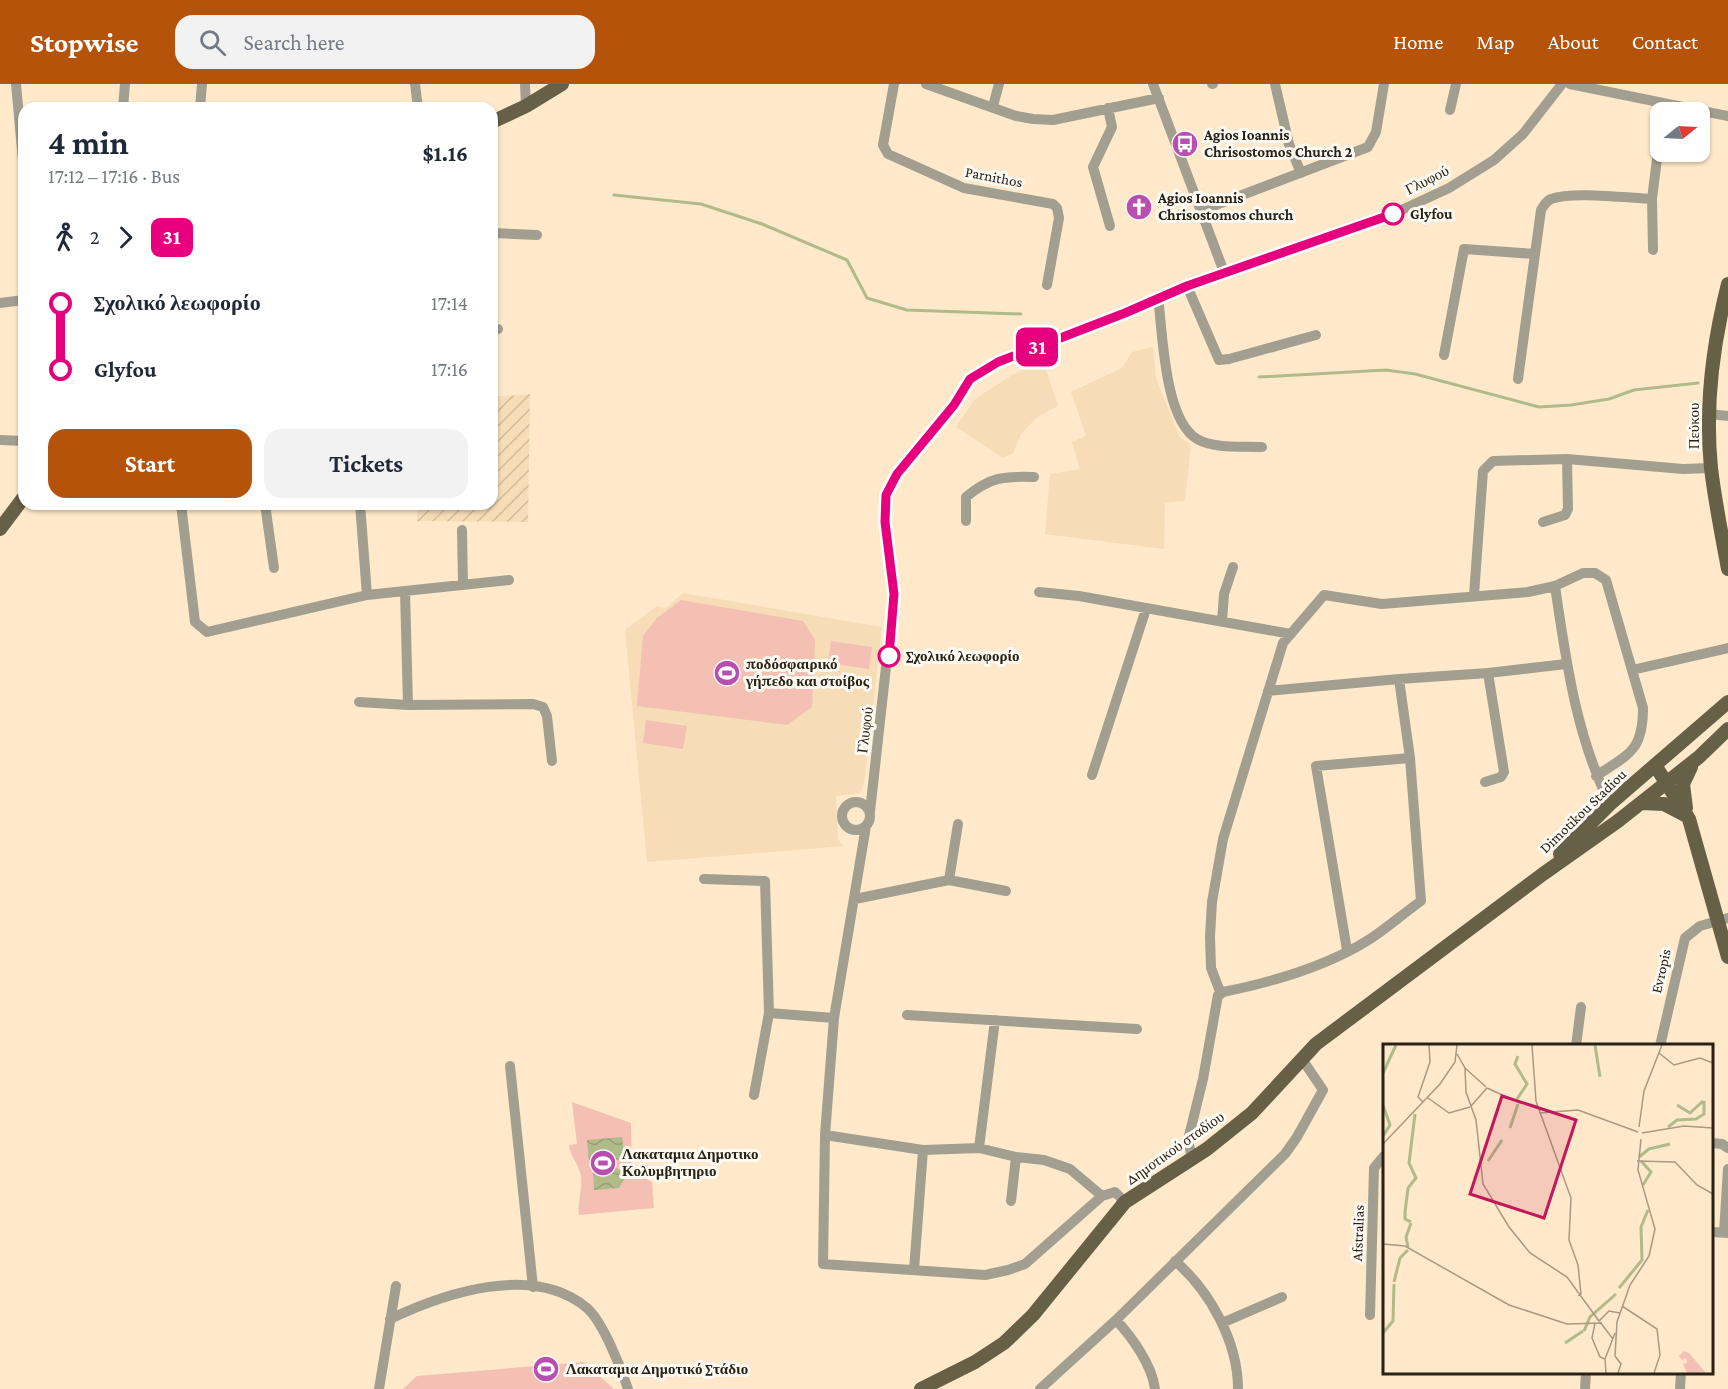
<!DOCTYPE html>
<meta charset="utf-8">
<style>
body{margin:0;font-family:"Crimson Pro",serif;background:#f2f2f3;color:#1f2937;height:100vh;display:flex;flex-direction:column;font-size:22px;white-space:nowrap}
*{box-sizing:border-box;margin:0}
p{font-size:20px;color:#747a83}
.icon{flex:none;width:33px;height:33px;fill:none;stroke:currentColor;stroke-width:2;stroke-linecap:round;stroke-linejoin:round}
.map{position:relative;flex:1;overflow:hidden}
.sheet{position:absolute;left:18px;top:18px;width:480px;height:408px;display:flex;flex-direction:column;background:#fff;border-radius:18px;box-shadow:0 2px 4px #0004}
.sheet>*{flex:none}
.badge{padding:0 12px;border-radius:9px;font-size:21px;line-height:39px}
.needle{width:39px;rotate:72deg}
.buttons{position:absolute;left:1650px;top:18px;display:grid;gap:12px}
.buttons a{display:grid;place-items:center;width:60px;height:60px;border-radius:12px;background:#fff;box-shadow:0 2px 4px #0004;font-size:30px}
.map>.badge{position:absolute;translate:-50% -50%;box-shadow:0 0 0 3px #fff}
.legs{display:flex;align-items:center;gap:9px;height:66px;padding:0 30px;font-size:20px}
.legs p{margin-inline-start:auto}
.summary{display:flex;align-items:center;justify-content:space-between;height:102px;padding:0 30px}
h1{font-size:33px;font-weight:700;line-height:45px}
.primary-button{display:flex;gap:12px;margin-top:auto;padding:12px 30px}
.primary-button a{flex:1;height:69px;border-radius:18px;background:#b45309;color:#fff;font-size:24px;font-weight:700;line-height:69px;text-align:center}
.primary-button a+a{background:#f2f2f3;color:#1f2937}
ul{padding:0 30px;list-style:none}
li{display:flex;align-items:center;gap:21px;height:66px;font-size:22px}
li i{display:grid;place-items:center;width:9px;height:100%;margin:0 8px;background:currentColor}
li i::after{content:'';width:15px;height:15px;margin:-8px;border:4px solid;border-radius:50%;background:#fff}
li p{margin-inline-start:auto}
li:first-child i{background:linear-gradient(#0000 50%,currentColor 0)}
li:last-child i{background:linear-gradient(currentColor 50%,#0000 0)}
header{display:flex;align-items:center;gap:36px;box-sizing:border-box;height:84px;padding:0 30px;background:#b45309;color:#fff}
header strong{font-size:28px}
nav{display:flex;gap:33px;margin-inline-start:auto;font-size:21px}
.search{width:420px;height:54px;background:#f2f2f3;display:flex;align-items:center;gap:15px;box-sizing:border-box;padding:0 21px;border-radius:18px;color:#747a83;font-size:22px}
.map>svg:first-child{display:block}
.built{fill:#f6dcb7}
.industrial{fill:url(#industrial-furrows)}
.pitch{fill:#f3c0b3}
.water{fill:url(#water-waves)}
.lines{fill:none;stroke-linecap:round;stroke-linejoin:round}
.stream{stroke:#afbb88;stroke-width:3}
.minor{stroke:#a29f90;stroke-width:10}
.major{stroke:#656046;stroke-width:14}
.line-1-casing{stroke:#fff;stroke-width:14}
.line-1{stroke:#e6007e;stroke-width:9}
.stop-1-dot{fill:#fff;stroke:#e6007e;stroke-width:3}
.labels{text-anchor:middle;stroke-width:6;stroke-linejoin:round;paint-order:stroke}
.poi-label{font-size:15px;font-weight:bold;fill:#282115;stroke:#fdf9f3;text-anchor:start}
.street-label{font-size:15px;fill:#282115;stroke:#fdf9f3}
.stop-label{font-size:15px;font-weight:bold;fill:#282115;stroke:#fdf9f3;text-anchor:start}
.inset-river{fill:none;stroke:#afbb88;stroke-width:3}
.inset-road{fill:none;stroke:#a99982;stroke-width:1.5}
.view{fill:#c2185b;fill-opacity:0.15;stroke:#c2185b;stroke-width:3}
.inset-edge{fill:none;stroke:#282115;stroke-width:3}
</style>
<header>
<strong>Stopwise</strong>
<div class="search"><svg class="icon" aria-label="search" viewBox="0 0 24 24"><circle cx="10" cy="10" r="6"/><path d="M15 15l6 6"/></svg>Search here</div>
<nav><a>Home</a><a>Map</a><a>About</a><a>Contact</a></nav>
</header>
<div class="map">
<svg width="1728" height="1305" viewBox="0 0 1728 1305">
<defs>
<pattern id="industrial-furrows" width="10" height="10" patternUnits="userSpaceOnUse" patternTransform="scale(1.5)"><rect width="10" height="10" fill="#f6dcb7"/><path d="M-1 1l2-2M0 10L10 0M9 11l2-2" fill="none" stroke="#d3bc9c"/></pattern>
<pattern id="water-waves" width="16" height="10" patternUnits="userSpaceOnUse" patternTransform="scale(1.5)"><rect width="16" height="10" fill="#afbb88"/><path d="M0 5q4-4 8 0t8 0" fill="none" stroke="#97a074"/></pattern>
</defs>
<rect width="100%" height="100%" fill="#ffe9ca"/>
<!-- built -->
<path class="built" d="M 1153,263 L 1156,295 L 1180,353 L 1191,361 L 1185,417 L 1165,419 L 1164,465 L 1045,450 L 1050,390 L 1080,385 L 1072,358 L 1086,352 L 1071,308 L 1122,284 L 1132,268 Z
M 1043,276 L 1058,322 L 1037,333 L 1021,350 L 1013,369 L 1003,374 L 956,343 L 975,315 L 1012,291 Z
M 683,509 L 882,543 L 864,700 L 860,709 L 836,712 L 838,755 L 844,762 L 647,778 L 625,546 L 657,522 L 666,524 Z"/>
<!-- industrial -->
<path class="industrial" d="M 530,310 L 528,438 L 417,437 L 417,420 L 492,420 L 492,313 Z"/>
<!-- pitch -->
<path class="pitch" d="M 681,516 L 803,537 L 815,556 L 812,623 L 787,641 L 637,622 L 643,552 L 657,534 Z
M 831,557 L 872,563 L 869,585 L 828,579 Z
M 646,636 L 687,642 L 683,665 L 643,659 Z
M 572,1018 L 631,1039 L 632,1087 L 652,1098 L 654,1124 L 579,1131 C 577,1116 584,1103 580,1088 C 577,1078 570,1072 569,1061 L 577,1060 Z
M 584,1278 L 614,1305 L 403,1305 L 417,1292 Z"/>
<!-- water -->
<path class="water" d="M 622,1053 L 625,1075 L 589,1078 L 587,1056 Z
M 616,1084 L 627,1091 L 619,1104 L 594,1106 L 593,1086 Z"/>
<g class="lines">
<!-- stream -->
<path class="stream" d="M 614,111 L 701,120 L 762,140 L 847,176 L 867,214 L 907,226 L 1021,230
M 1259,293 L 1386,286 L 1415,290 L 1539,323 L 1571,321 L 1609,315 L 1634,306 L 1698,299"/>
<!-- minor -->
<path class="minor" d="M 16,0 L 24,87
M 415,0 L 418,24
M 525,0 L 526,22
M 894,0 L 883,61 L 888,70 L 964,104 L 1053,120 L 1057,124 L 1059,134 L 1047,201
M 926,0 L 1016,32 L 1033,35 L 1053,36 L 1159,14
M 1153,0 L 1224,188
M 1212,0 L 1213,0
M 1275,0 L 1289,60 L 1301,89
M 1570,0 L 1728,32
M 993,22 L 999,0
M 123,24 L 125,0
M 200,24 L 202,0
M 1108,24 L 1112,43 L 1093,83 L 1110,142
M 1450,26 L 1456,0
M 1200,127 L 1368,63 L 1376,48 L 1384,0
M 492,149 L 537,151
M 1653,166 L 1652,115 L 1660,51
M 1187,202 L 1219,276 L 1229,275 L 1316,251
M 1158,214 C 1163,250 1164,335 1197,355 C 1214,365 1243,362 1262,363
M 0,219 L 24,216
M 492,246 L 498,245
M 1444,271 L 1464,165 L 1535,170
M 1518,295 L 1541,126 C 1544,121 1546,117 1551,115 C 1573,107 1627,114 1652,115
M 1709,330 L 1728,332
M 0,356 L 24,357
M 1567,375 L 1683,385 L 1711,384
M 181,420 L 195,538 L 207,548 L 367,511 L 509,496
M 265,420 L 274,484
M 360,420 L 367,511
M 966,437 L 966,413 C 990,393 1003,392 1034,393
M 462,446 L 463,501
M 1555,502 C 1566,577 1576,652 1610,720
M 405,507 L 408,621
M 1039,508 L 1079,512 L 1291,550
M 1474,511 L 1483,387 L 1493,377 L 1567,375 L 1568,425 L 1565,431 L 1543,438
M 1222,537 L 1224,510 L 1233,483
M 1632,586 L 1728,564
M 1268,607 L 1399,595
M 359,618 L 408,621 L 533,620 L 543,623 L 547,632 L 552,677
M 1092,691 L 1146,525
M 1485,698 L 1501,693 L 1504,688 L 1488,589
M842 732a14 14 0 1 1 28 0a14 14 0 1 1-28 0Z
M 870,728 L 894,510 L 885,438 L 886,411 L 897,390 L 954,321 L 970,295 L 998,278 L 1057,253 L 1125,229 L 1224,188 L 1393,130 L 1449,104 L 1494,76 L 1523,50 L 1562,0
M 866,742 L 834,934 L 825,1051 L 823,1180 L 985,1191 L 1008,1186 L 1025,1180 L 1102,1112 L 1115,1108 L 1125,1118
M 704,795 L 765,797 L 769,929 L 754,1011
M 949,796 L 958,740
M 855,815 L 949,796 L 1006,807
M 1347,866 L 1316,682 L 1410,674
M 1221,910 L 1211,884 L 1210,852 L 1212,818 L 1223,755 L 1283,559 L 1324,511 L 1382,520 L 1528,508 L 1555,502 L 1583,489 L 1595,489 L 1606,496 L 1643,624 C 1643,667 1629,670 1596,692
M 769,929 L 834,934
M 907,931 L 1137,945
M 1576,962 L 1581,923
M 1660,962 L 1685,854 L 1700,842 L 1728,834
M 510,982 L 533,1203
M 825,1051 L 923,1066 L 979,1064 L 1016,1073 L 1044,1076 L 1070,1085 L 1102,1112
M 1712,1059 L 1722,1060 L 1728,1064
M 979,1064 L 995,936
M 1192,1074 L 1188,1056 L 1203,995 L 1218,911 L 1223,908 C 1273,898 1326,883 1370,855 C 1387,844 1404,829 1421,817 L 1410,674 L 1399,595 L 1488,589 L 1566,580
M 1011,1117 L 1016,1073
M 1712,1148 L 1728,1149
M 1724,1148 L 1728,1085
M 1175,1177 C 1210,1207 1238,1258 1238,1305
M 914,1186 L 923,1066
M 1370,1231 L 1374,1084 L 1384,1072
M 390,1235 C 445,1209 533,1179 587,1224 C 603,1238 621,1284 628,1305
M 1116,1236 C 1132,1253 1152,1281 1155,1305
M 1222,1239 L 1282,1213
M 379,1305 L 396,1202
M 1040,1305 L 1116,1236 L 1285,1070 L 1297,1053 L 1323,1006 L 1302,975
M 1585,1305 L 1586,1288
M 1680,1305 L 1681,1288"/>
<!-- major -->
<path class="major" d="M 492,38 L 526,22 L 562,0
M 1728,200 C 1713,259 1705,324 1711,384 C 1715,418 1722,452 1728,485
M 0,445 L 24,413
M 1655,681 L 1689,735 L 1728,873
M 1641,719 L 1664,720 L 1685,731
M 1686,724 L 1683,700 L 1691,683
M 1560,770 L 1610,720 L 1728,618
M 921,1305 L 975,1278 L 1004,1259 L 1033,1231 L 1125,1118 L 1207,1065 L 1252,1029 L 1316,960 L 1543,790 L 1618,737 L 1699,673 L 1728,645"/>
</g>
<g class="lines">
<defs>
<path id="line-1" d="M 889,572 L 894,510 L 885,438 L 886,411 L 897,390 L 954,321 L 970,295 L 998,278 L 1125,229 L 1187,202 L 1393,130"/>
</defs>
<!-- line-1 casing -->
<use href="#line-1" class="line-1-casing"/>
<!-- line-1 -->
<use href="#line-1" class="line-1"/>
</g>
<!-- icons -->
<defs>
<symbol id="bus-disc" viewBox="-11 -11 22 22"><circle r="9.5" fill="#b84eb0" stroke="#fdf9f3"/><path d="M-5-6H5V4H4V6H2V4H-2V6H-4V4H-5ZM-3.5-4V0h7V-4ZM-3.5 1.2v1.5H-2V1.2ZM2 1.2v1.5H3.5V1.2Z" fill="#fff"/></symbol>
<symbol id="church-disc" viewBox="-11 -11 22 22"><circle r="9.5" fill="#b84eb0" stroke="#fdf9f3"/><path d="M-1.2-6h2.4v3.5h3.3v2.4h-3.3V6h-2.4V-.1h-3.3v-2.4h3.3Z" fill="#fff"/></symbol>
<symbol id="stadium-disc" viewBox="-11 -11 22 22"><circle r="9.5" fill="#b84eb0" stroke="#fdf9f3"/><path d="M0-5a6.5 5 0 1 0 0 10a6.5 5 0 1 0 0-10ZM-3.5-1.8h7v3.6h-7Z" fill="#fff"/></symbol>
</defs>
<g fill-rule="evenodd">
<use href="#bus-disc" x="1170" y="45" width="30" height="30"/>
<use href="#church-disc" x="1124" y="108" width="30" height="30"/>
<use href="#stadium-disc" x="712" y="574" width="30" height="30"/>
<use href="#stadium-disc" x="588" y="1064" width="30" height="30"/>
<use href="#stadium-disc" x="531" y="1270" width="30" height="30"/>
</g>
<!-- markers -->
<g class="stop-1-dot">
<circle cx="1393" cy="130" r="10"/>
<circle cx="889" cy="572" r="10"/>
</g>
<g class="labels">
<!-- poi labels -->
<g class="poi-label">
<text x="1204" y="56">Agios Ioannis<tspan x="1204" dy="17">Chrisostomos Church 2</tspan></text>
<text x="1158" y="119">Agios Ioannis<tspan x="1158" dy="17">Chrisostomos church</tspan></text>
<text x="746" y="585">ποδόσφαιρικό<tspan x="746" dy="17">γήπεδο και στοίβος</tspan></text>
<text x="622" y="1075">Λακαταμια Δημοτικο<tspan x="622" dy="17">Κολυμβητηριο</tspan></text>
<text x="566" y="1290">Λακαταμια Δημοτικό Στάδιο</text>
</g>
<!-- street labels -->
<g class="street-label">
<text transform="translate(994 93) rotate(11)" y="5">Parnithos</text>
<text transform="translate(1427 96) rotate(-27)" y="5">Γλυφού</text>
<text transform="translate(1694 342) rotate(-90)" y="5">Πεύκου</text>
<text transform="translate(865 646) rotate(-83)" y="5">Γλυφού</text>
<text transform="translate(1583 727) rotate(-44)" y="5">Dimotikou Stadiou</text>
<text transform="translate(1661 887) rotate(-77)" y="5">Evropis</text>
<text transform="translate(1175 1064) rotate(-35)" y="5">Δημοτικού σταδίου</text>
<text transform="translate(1358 1149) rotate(-88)" y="5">Afstralias</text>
</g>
<!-- stop labels -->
<g class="stop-label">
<text x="1410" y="135">Glyfou</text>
<text x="906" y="577">Σχολικό λεωφορίο</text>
</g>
</g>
<!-- overview -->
<g transform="translate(1383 960)">
<rect width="330" height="330" fill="#ffe9ca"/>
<path d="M 301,307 L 306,309 L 323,329 L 304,329 L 300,320 L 304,319 L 303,314 L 299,316 L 296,312 Z" fill="#f3c0b3"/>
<path class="inset-river" d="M 212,1 L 217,33M 0,29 L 13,1M 134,55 L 144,40 L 132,20 L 135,12M 0,61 L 7,81 L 0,92M 294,61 L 307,69 L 320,57M 285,83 L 294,76 L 313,75 L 321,70 L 321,57M 127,84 L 135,60M 256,113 L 266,105 L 287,100M 105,117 L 119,96M 258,117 L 268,128 L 260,141M 28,178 L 22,175 L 22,168 L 25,144 L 33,134 L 26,119 L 32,70M 25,203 L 23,193 L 28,179M 11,238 L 17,214 L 25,206M 236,244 L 259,216 L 258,183 L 265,166M 201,287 L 207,273 L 233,250M 0,289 L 10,277 L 11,240M 182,299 L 200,287"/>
<path class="inset-road" d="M 149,1 L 153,57 L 188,154 L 186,196 L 195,221 L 198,250 L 195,252M 276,9 L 291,21 L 317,14 L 330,19M 74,10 L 82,24 L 83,48 L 93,76 L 100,140 L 126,183 L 147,209 L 184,233 L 216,277 L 226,267 L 237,269M 82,24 L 103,43M 104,44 L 137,59 L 155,62M 45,54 L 66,69 L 87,63M 40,58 L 35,53 L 47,18 L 46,1M 88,62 L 104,44M 156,69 L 195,66 L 255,88M 256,83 L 261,47 L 279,1M 259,89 L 301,82 L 330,84M 0,100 L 57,40 L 72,18 L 74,1M 254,117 L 292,118 L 314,141 L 330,150M 0,200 L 22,202 L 126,261 L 184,280 L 219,279M 239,262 L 274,285 L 277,311 L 271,329M 217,278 L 230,295M 212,279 L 209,294 L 217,313 L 222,315M 223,329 L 222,315 L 232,289M 235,329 L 238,320 L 232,312 L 234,278 L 247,241 L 266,212 L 272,185 L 255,126 L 258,95"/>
<path class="view" d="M 119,52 L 193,76 L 161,174 L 87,150 Z"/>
<rect width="330" height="330" class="inset-edge"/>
</g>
</svg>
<div class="buttons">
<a><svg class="needle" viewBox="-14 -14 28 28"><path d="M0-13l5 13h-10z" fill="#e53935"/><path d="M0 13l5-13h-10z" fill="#747a83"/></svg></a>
</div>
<b class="badge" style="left:1037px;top:263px;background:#e6007e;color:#fff">31</b>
<section class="sheet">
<div class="summary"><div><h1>4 min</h1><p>17:12 – 17:16 · Bus</p></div><b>$1.16</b></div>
<div class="legs"><svg class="icon" aria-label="walk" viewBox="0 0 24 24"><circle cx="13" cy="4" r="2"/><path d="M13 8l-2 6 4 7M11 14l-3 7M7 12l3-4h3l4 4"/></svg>2<svg class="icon" aria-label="forward" viewBox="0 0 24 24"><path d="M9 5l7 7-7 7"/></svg><b class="badge" style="background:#e6007e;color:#fff">31</b></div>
<ul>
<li><i style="color:#e6007e"></i><b>Σχολικό λεωφορίο</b><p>17:14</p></li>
<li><i style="color:#e6007e"></i><b>Glyfou</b><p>17:16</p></li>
</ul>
<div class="primary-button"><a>Start</a><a>Tickets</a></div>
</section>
</div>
